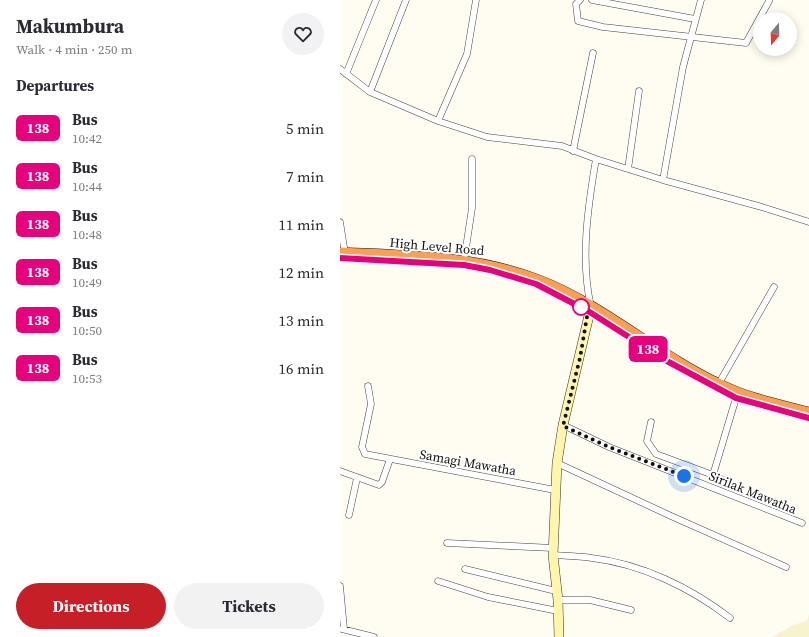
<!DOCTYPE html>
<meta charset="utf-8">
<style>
body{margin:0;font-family:"Source Serif 4",serif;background:#f2f2f3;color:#2b2b33;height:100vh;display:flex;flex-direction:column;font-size:15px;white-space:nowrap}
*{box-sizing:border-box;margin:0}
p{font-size:13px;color:#7c7c81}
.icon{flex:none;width:22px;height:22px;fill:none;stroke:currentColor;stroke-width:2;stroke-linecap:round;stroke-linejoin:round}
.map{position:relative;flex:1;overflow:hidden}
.details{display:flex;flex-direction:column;background:#fff;width:340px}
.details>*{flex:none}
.badge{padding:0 8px;border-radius:6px;font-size:14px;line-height:26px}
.needle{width:26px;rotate:199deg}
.fabs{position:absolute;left:413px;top:12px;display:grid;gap:8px}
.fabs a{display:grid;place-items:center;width:44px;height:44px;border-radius:50%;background:#fff;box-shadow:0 2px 10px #0003;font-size:20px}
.you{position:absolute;width:20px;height:20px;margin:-10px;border:3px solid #fff;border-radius:50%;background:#1a73e8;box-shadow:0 0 0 6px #1a73e833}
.map>.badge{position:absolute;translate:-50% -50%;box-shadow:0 0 0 2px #fff}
h2{padding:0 16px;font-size:15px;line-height:36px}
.round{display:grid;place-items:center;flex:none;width:42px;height:42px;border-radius:21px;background:#f2f2f3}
.summary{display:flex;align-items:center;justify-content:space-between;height:68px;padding:0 16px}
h1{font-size:19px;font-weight:700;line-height:30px}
.primary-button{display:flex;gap:8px;margin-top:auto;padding:8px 16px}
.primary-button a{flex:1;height:46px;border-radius:24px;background:#c71f27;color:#fff;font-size:16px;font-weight:700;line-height:46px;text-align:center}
.primary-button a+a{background:#f2f2f3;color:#2b2b33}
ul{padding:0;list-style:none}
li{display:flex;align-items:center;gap:12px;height:48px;padding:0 16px}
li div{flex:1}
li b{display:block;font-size:15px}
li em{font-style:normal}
li .badge{min-width:44px;font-weight:700;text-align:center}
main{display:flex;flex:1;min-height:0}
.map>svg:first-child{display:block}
.farmland{fill:#f7f3cf}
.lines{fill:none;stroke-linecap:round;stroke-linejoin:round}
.street-casing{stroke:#424242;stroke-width:7}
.secondary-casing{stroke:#313131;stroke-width:10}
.highway-casing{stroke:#202020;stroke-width:12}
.street{stroke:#fff;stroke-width:6}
.secondary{stroke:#fff6ac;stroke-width:9}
.highway{stroke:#fb9f52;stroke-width:11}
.line-casing{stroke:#fff;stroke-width:9}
.line{stroke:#e6007e;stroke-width:6}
.walk{stroke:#0f0f0f;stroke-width:4;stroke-dasharray:0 7.2}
.stop-dot{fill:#fff;stroke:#e6007e;stroke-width:2}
.labels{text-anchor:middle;stroke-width:4;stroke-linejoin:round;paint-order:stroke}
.street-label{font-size:13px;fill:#0f0f0f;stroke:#fff}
</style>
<main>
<section class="details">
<div class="summary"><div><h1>Makumbura</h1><p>Walk · 4 min · 250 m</p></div><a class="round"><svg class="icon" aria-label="heart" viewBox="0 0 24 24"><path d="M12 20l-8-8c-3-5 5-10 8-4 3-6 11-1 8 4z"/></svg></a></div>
<h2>Departures</h2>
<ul>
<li><span class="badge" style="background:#e6007e;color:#fff">138</span><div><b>Bus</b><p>10:42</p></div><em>5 min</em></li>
<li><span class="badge" style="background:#e6007e;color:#fff">138</span><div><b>Bus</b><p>10:44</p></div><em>7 min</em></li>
<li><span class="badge" style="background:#e6007e;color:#fff">138</span><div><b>Bus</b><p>10:48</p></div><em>11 min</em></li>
<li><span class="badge" style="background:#e6007e;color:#fff">138</span><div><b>Bus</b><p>10:49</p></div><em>12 min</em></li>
<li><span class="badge" style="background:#e6007e;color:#fff">138</span><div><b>Bus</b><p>10:50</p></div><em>13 min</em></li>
<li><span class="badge" style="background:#e6007e;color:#fff">138</span><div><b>Bus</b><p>10:53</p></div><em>16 min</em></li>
</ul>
<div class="primary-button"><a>Directions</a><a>Tickets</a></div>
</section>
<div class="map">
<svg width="469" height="637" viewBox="0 0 469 637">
<rect width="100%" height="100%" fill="#fffcf1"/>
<!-- farmland -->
<path class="farmland" d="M 469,614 L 469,637 L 432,637 L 453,625 L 467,621 Z"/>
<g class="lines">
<defs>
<path id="street" d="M 240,0 L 236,4 L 238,21 L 263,27 L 406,43 L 429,1
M 252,0 L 355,19
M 0,69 L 30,92 L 98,121 L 147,137 L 222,146 L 256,159 C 248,206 240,259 251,307
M 6,74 L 36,0
M 30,92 L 66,0
M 98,121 L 127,54 L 136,0
M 233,151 L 253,53
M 256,159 L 323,180 L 343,67 L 361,0
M 288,169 L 299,91
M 323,180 L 422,207 L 469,222
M 0,222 L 5,254
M 124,261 L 132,208 L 132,159
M 378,385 L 434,287
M 28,386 L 31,404 L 22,447 L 25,454 L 215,490
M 311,422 L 307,441 L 316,454 L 373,475 L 396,398
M 223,425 L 269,447 L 462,523
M 217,463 L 331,516 L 446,567
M 0,471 L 39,485 L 42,482 L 50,459
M 373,475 L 387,482
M 9,515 L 17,478
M 107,543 L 213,548
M 213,555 C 226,556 239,556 252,558 C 302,564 351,588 390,618
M 125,569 L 216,591
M 98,581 L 148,597 L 218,611
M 0,586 L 4,629
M 218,600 L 250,600 L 291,610
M 2,629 L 34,637"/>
<path id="secondary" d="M 219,637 L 218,600 L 213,555 L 217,463 L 223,425 L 251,307"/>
<path id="highway" d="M 0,253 C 66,256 135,256 197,280 C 263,305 316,355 380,385 C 408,399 439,405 469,413"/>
</defs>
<!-- street casing -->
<use href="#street" class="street-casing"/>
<!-- secondary casing -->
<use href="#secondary" class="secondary-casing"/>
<!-- highway casing -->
<use href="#highway" class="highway-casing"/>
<!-- street -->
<use href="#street" class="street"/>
<!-- secondary -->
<use href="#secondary" class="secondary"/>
<!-- highway -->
<use href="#highway" class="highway"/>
</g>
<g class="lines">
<defs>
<path id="line" d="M 0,258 L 124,265 L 150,270 L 196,284 L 248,311 L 325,360 L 396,398 L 469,418"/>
</defs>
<!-- line casing -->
<use href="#line" class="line-casing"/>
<!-- line -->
<use href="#line" class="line"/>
<!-- walk -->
<path class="walk" d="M 241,307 L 248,311 L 240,358 L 223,426 L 269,447 L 344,476"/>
</g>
<!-- markers -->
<circle class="stop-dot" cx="241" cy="307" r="8"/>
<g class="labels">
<!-- street labels -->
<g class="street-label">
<text transform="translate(97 246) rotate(5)" y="5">High Level Road</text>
<text transform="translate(128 462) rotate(10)" y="5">Samagi Mawatha</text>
<text transform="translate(413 492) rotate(22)" y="5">Sirilak Mawatha</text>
</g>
</g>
</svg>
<div class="fabs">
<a><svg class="needle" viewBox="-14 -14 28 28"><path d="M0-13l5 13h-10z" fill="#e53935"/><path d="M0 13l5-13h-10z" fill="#7c7c81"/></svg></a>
</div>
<div class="you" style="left:344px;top:476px"></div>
<b class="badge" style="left:308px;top:349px;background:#e6007e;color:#fff">138</b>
</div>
</main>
